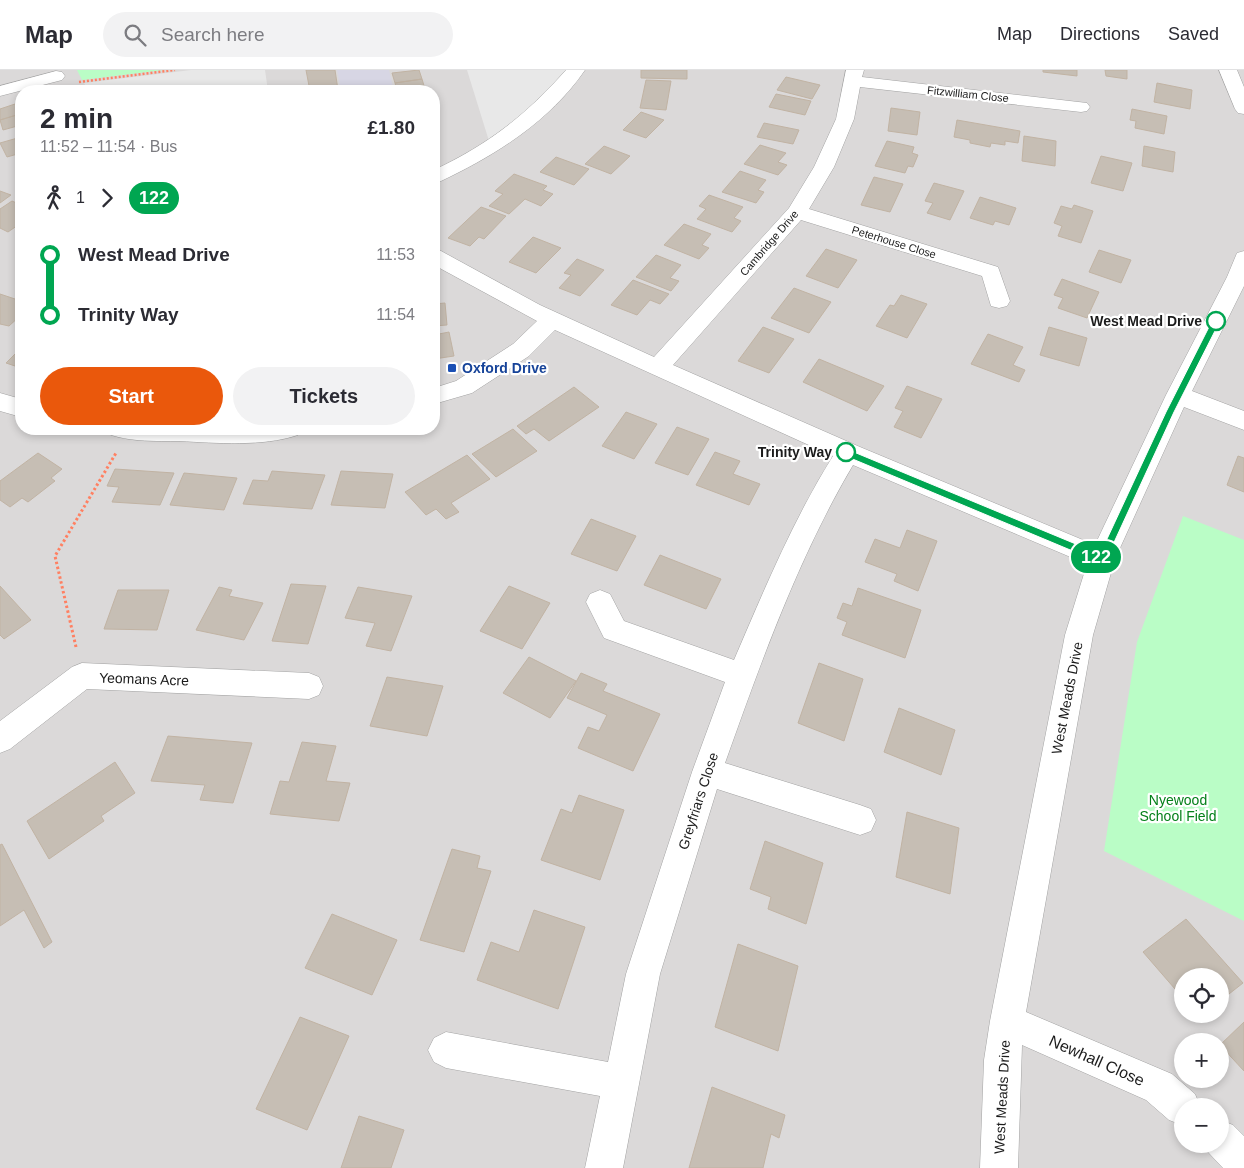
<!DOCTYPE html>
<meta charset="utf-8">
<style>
body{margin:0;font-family:Helvetica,sans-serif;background:#f2f2f3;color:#2b2b33;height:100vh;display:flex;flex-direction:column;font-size:19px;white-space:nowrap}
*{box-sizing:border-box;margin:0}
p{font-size:16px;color:#7c7c81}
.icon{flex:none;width:28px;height:28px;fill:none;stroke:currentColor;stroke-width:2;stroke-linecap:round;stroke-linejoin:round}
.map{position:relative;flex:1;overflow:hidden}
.details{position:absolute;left:15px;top:15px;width:425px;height:350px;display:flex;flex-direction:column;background:#fff;border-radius:20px;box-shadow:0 2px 8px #0003}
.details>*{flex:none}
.badge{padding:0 10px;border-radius:16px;font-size:18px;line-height:32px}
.tools{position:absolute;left:1174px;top:898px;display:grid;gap:10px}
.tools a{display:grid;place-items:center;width:55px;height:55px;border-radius:50%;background:#fff;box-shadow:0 2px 8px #0003;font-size:25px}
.map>.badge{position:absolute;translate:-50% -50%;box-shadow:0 0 0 2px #fff}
.legs{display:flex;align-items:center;gap:8px;height:55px;padding:0 25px;font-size:16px}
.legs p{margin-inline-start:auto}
.head{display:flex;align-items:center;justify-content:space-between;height:85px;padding:0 25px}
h1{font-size:28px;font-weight:700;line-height:38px}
.primary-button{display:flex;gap:10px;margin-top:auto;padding:10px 25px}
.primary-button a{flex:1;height:58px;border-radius:30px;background:#ea580c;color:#fff;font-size:20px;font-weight:700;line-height:58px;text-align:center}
.primary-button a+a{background:#f2f2f3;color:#2b2b33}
ul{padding:0 25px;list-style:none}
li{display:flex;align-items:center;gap:18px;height:60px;font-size:19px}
li i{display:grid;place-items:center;width:8px;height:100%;margin:0 6px;background:currentColor}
li i::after{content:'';width:12px;height:12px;margin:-6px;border:4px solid;border-radius:50%;background:#fff}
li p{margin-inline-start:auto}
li:first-child i{background:linear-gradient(#0000 50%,currentColor 0)}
li:last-child i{background:linear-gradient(currentColor 50%,#0000 0)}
header{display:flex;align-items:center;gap:30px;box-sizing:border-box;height:70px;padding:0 25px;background:#fff;border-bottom:1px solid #e1e1e2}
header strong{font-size:24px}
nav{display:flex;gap:28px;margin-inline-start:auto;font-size:18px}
.search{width:350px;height:45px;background:#f2f2f3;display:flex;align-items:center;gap:12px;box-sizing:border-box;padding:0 18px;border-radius:28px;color:#7c7c81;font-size:19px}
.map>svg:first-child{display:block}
.residential{fill:#dbd9d9;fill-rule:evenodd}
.park{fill:#bafdc6}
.parking{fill:#e8e8e8}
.plaza{fill:#d7d6e4}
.building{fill:#c6beb4;stroke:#c1b3a3}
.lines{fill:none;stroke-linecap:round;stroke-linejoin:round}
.minor-casing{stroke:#a3a3a3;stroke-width:1}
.path-far1{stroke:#ff8062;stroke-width:2.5;stroke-dasharray:2 2;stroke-linecap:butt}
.path{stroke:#ff8062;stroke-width:3;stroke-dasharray:2.5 2.5;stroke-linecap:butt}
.minor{fill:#fff;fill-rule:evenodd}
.line-1{fill:#00a651;stroke:#fff}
.stop-1-dot{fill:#fff;stroke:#00a651;stroke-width:2.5}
.transit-dot{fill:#1a4fb4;stroke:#fff;stroke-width:2}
.labels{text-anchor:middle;stroke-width:4.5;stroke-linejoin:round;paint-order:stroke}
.far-street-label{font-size:11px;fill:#1c1c1c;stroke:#fff}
.stop-label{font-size:14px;font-weight:bold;fill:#1c1c1c;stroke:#fff;text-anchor:end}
.transit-label{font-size:14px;font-weight:bold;fill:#164399;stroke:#fff;text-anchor:start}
.street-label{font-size:14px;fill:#1c1c1c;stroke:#fff}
.park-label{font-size:14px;fill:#05801a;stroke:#fff}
.near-street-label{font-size:16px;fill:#1c1c1c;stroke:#fff}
</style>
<header>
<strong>Map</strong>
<div class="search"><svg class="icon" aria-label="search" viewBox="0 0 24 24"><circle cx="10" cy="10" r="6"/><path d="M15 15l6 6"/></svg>Search here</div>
<nav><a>Map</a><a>Directions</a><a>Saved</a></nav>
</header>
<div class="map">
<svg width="1244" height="1098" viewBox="0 0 1244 1098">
<rect width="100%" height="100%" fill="#efebe1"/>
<!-- residential -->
<path class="residential" d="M 0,0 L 1244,0 L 1244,1098 L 0,1098 ZM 21,21 L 434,21 L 434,359 L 21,359 ZM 1182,906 L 1220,906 L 1220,944 L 1182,944 ZM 1182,971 L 1220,971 L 1220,1009 L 1182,1009 ZM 1182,1036 L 1220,1036 L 1220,1074 L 1182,1074 Z"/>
<!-- park -->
<path class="park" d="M 77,0 L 164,0 L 82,10 Z
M 1183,446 L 1244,470 L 1244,851 L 1104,781 L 1137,572 Z"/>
<!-- parking -->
<path class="parking" d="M 191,0 L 265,0 L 268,21 L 89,21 L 84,13 Z
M 467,0 L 568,0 L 528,41 L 489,71 Z"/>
<!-- plaza -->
<path class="plaza" d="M 337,0 L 389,0 L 394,21 L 341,21 Z"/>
<!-- building -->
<path class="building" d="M 306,0 L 335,0 L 338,20 L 310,21 Z
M 419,0 L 422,9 L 395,13 L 392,3 Z
M 641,0 L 687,0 L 687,9 L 641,8 Z
M 1043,0 L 1077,0 L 1077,6 L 1043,2 Z
M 1105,0 L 1127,0 L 1127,9 L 1106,6 Z
M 786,7 L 820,15 L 812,29 L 777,20 Z
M 422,9 L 425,19 L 397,21 L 395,13 Z
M 646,10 L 671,11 L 666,40 L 640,38 Z
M 1157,13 L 1192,20 L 1190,39 L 1154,32 Z
M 776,24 L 811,31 L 805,45 L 769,37 Z
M 15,34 L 20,44 L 0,50 L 0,39 Z
M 891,38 L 920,42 L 917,65 L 888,61 Z
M 1132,39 L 1167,46 L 1164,64 L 1135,58 L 1136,51 L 1130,50 Z
M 641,42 L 664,50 L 646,68 L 623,60 Z
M 20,44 L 21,55 L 3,60 L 0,50 Z
M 957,50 L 1020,61 L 1018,73 L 1005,71 L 1005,75 L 991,73 L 990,77 L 970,73 L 970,70 L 954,67 Z
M 764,53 L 799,60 L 793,74 L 757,67 Z
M 1024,66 L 1056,71 L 1055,96 L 1022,91 Z
M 21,67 L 21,83 L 7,87 L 0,73 Z
M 887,71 L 914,77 L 912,83 L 918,85 L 913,97 L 908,96 L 905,103 L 875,96 Z
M 760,75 L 786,83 L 778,92 L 787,95 L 778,105 L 744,94 Z
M 604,76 L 630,86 L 611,104 L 585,94 Z
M 1144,76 L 1175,82 L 1173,102 L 1142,96 Z
M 1101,86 L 1132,93 L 1123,121 L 1091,113 Z
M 556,87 L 589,99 L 574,115 L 540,102 Z
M 740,101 L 766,110 L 758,120 L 764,122 L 756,133 L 722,122 Z
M 514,104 L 547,116 L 543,120 L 553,124 L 541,136 L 525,129 L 509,144 L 489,136 L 503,124 L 495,121 Z
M 874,107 L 903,114 L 890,142 L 861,135 Z
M 934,113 L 964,121 L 950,150 L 927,143 L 933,133 L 925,131 Z
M 0,121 L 11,125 L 0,133 Z
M 709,125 L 743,137 L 734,148 L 741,151 L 732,162 L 697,149 L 706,139 L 699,136 Z
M 980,127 L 1016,138 L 1009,155 L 995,151 L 993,155 L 970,148 Z
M 12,131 L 21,135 L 21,153 L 8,162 L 0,158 L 0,139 Z
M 1074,135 L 1093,141 L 1081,173 L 1058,166 L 1062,156 L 1054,153 L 1061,136 L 1072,139 Z
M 481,137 L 506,146 L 484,169 L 479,167 L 470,176 L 448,168 Z
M 684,154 L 711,164 L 702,175 L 709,178 L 699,189 L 664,175 Z
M 533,167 L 561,178 L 536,203 L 509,192 Z
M 826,179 L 857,190 L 838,218 L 806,206 Z
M 1099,180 L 1131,190 L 1121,213 L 1089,202 Z
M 656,185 L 681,195 L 670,208 L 679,211 L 671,221 L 636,207 Z
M 577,189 L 604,200 L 580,226 L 559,218 L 571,205 L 564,203 Z
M 1062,209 L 1099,222 L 1087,248 L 1058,238 L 1063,228 L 1054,225 Z
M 633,210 L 669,224 L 660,234 L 650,230 L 637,245 L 611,235 Z
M 794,218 L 831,232 L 809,263 L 771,248 Z
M 0,224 L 21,231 L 21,245 L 9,256 L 0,254 Z
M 901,225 L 927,234 L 907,268 L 876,256 L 890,235 L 894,236 Z
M 445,233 L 447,255 L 434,256 L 434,234 Z
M 763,257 L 794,269 L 769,303 L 738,291 Z
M 1049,257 L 1087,268 L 1079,296 L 1040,285 Z
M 449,262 L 454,286 L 434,289 L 434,265 Z
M 988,264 L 1023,277 L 1013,295 L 1025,300 L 1019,312 L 971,294 Z
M 21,278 L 21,298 L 6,293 Z
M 819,289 L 884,316 L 867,341 L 803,312 Z
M 907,316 L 942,329 L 921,368 L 894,357 L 903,341 L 895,338 Z
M 574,317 L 599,337 L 549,371 L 534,359 L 526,364 L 517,356 Z
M 626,342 L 657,354 L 634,389 L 602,376 Z
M 677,357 L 709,369 L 688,405 L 655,393 Z
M 513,359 L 537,381 L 496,407 L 472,384 Z
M 715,382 L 740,391 L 733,404 L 760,414 L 749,435 L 696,415 Z
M 38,383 L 62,399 L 51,408 L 55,411 L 28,432 L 22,428 L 10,437 L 0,430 L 0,411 Z
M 467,385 L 490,409 L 451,433 L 459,442 L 446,449 L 436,439 L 426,445 L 405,422 Z
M 1238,386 L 1244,388 L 1244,422 L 1227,415 Z
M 115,399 L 174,403 L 160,435 L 112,432 L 119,417 L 107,416 Z
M 272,401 L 325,405 L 312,439 L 243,434 L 253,410 L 268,411 Z
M 341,401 L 393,404 L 385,438 L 331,435 Z
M 184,403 L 237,408 L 224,440 L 170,435 Z
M 591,449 L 636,466 L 617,501 L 571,484 Z
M 907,460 L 937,471 L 918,521 L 894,511 L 897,504 L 865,492 L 875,469 L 900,478 Z
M 660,485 L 721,509 L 706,539 L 644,515 Z
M 291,514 L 326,516 L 308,574 L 272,571 Z
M 0,516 L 31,550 L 4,569 L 0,565 Z
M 509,516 L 550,533 L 522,579 L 480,561 Z
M 219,517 L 232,520 L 229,526 L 263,533 L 244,570 L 196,560 Z
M 358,517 L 412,526 L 391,581 L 366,576 L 375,553 L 345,548 Z
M 858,518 L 921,540 L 905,588 L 842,565 L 847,552 L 837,548 L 843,533 L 852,536 Z
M 118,520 L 169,520 L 157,560 L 104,559 Z
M 529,587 L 576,611 L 550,648 L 503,623 Z
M 819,593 L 863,609 L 844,671 L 798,653 Z
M 581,603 L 607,614 L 603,621 L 660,644 L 633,701 L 578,678 L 588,657 L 599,661 L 607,645 L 567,628 Z
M 387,607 L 443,616 L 427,666 L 370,656 Z
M 899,638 L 955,660 L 941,705 L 884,682 Z
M 168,666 L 252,673 L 233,733 L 200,730 L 205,715 L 151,711 Z
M 302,672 L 336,676 L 326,711 L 350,713 L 339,751 L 270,744 L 280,711 L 289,712 Z
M 115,692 L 135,723 L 101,746 L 104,751 L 49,789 L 27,751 Z
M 579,725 L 624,740 L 600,810 L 541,790 L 561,739 L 572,743 Z
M 907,742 L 959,758 L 950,824 L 896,807 Z
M 765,771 L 823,793 L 806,854 L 768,839 L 771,827 L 750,819 Z
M 2,774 L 52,872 L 44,878 L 24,840 L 0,856 L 0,775 Z
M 452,779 L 480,786 L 477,798 L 491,801 L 464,882 L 420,870 Z
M 534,840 L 585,857 L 558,939 L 477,910 L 491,872 L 519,882 Z
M 332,844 L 397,870 L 372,925 L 305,898 Z
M 1186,849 L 1243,913 L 1220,931 L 1220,906 L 1182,906 L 1182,913 L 1175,919 L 1143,882 Z
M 738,874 L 798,896 L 778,981 L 715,957 Z
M 300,947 L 349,966 L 307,1060 L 256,1039 Z
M 1244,952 L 1244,1001 L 1220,975 Z
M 712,1017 L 785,1045 L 779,1068 L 771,1064 L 763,1098 L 689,1098 Z
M 359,1046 L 404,1060 L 391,1098 L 341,1098 Z"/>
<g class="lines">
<defs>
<path id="minor" d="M 566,0 L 585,0 C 550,51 496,85 441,111 L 434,113 L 434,100 C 489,74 526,45 566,0 Z
M 846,0 L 864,0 L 862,7 L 1087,33 L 1090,37 L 1087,41 L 1081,42 L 860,17 L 854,49 L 834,97 L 809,139 L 998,197 L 1010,231 L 1007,236 L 999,238 L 991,236 L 982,206 L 801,150 L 673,295 L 860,377 L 1095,475 L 1166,325 L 1227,207 L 1237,183 L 1244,181 L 1244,216 L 1192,321 L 1244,341 L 1244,360 L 1184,337 L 1115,489 L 1093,565 L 1026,942 L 1172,1004 L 1195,1024 L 1200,1036 L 1182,1036 L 1182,1055 L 1169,1050 L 1146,1030 L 1022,975 L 1018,1098 L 980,1098 L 984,990 L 990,951 L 1065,565 L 1087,494 L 853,395 C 798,488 761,592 725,693 L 860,735 L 871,739 L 876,750 L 871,761 L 860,765 L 717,719 L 660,904 L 623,1098 L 585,1098 L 600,1026 L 446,998 L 434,992 L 428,980 L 434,968 L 446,962 L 608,992 L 626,904 L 692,702 L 725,612 L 604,568 L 586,532 L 590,524 L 600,520 L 610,524 L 624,551 L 734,590 C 764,520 793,450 833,386 L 555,260 L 529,286 L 472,323 L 434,334 L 434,318 L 456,311 L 513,274 L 537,251 L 434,195 L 434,179 L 441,181 L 540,235 L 654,287 L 789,138 L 814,97 L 836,49 Z
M 1219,0 L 1237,0 L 1244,17 L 1244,44 L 1238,43 L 1235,39 Z
M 56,1 L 62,2 L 65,6 L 62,10 L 0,26 L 0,16 Z
M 0,323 L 21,329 L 21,347 L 0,341 Z
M 107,359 L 302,359 L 298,365 C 262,377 217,373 179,371 C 156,371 133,372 111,365 Z
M 82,593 L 309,603 L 319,607 L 323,616 L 319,625 L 309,629 L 87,619 L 10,679 L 0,683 L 0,651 L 72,597 Z
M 1220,1050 L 1233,1055 L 1244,1066 L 1244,1098 L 1223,1098 L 1207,1081 L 1204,1074 L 1220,1074 Z"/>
</defs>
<!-- minor casing -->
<use href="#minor" class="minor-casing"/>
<!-- path-far1 -->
<path class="path-far1" d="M 79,12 L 175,0"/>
<!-- path -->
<path class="path" d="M 76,577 L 55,486 L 116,383"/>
<!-- minor -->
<use href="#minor" class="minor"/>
</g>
<!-- line-1 -->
<path class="line-1" d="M 1213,249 L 1216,249 L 1220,251 L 1174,342 L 1105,492 L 1099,492 L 843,385 L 842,382 L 843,380 L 849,380 L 1100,484 L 1166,342 Z"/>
<!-- markers -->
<g class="stop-1-dot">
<circle cx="1216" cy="251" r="9"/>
<circle cx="846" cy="382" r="9"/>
</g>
<rect class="transit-dot" x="447" y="293" width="10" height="10" rx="2.5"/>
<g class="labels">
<!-- far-street labels -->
<g class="far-street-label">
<text transform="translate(968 24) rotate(6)" y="4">Fitzwilliam Close</text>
<text transform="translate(894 172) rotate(17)" y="4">Peterhouse Close</text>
<text transform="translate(769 173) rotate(-49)" y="4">Cambridge Drive</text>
</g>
<!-- stop labels -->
<g class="stop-label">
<text x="1202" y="256">West Mead Drive</text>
<text x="832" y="387">Trinity Way</text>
</g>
<!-- transit labels -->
<g class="transit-label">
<text x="462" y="303">Oxford Drive</text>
</g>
<!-- street labels -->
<g class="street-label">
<text transform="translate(144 609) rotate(2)" y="5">Yeomans Acre</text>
<text transform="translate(1067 628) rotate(-79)" y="5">West Meads Drive</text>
<text transform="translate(698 731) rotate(-72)" y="5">Greyfriars Close</text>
<text transform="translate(1002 1027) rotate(-87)" y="5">West Meads Drive</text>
</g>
<!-- park labels -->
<g class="park-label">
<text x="1178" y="735">Nyewood<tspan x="1178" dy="16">School Field</tspan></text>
</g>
<!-- near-street labels -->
<g class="near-street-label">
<text transform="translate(1097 990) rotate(24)" y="6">Newhall Close</text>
</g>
</g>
</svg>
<div class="tools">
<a><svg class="icon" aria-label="locate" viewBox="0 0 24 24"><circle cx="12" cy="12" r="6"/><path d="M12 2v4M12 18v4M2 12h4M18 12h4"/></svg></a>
<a>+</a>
<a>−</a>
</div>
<b class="badge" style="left:1096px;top:487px;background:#00a651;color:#fff">122</b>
<section class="details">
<div class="head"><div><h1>2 min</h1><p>11:52 – 11:54 · Bus</p></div><b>£1.80</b></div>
<div class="legs"><svg class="icon" aria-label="walk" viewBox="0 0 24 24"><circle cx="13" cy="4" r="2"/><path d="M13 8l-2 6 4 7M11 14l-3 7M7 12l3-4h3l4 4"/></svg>1<svg class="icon" aria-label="forward" viewBox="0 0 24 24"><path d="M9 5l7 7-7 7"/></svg><b class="badge" style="background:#00a651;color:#fff">122</b></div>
<ul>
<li><i style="color:#00a651"></i><b>West Mead Drive</b><p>11:53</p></li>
<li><i style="color:#00a651"></i><b>Trinity Way</b><p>11:54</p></li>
</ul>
<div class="primary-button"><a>Start</a><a>Tickets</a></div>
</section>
</div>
